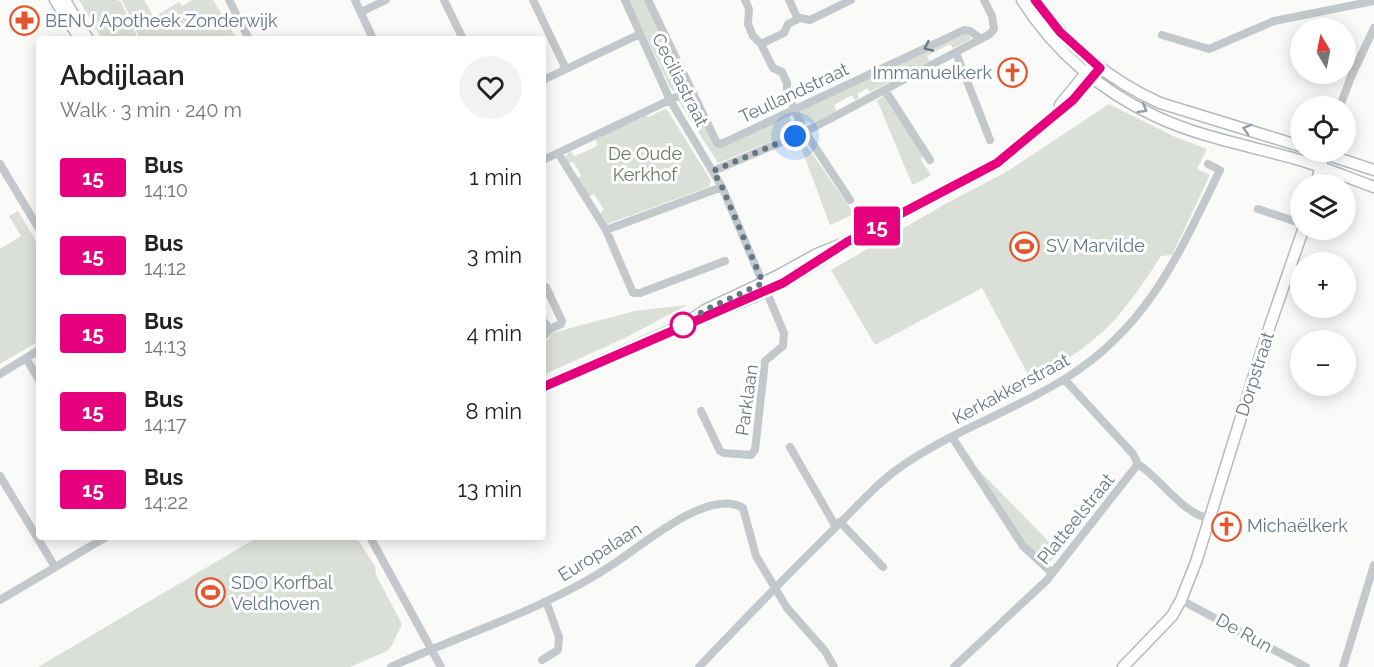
<!DOCTYPE html>
<meta charset="utf-8">
<style>
body{margin:0;font-family:Raleway,sans-serif;background:#f2f2f2;color:#202124;height:100vh;display:flex;flex-direction:column;font-size:22px;white-space:nowrap}
*{box-sizing:border-box;margin:0}
p{font-size:20px;color:#757577}
.icon{flex:none;width:33px;height:33px;fill:none;stroke:currentColor;stroke-width:2;stroke-linecap:round;stroke-linejoin:round}
.map{position:relative;flex:1;overflow:hidden}
.side{position:absolute;left:36px;top:36px;width:510px;height:504px;display:flex;flex-direction:column;background:#fff;border-radius:6px;box-shadow:0 3px 15px #0003}
.side>*{flex:none}
.badge{padding:0 12px;border-radius:4px;font-size:21px;line-height:39px}
.needle{width:39px;rotate:350deg}
.controls{position:absolute;left:1290px;top:18px;display:grid;gap:12px}
.controls a{display:grid;place-items:center;width:66px;height:66px;border-radius:50%;background:#fff;box-shadow:0 3px 15px #0003;font-size:30px}
.you{position:absolute;width:30px;height:30px;margin:-15px;border:4px solid #fff;border-radius:50%;background:#1a73e8;box-shadow:0 0 0 9px #1a73e833}
.map>.badge{position:absolute;translate:-50% -50%;box-shadow:0 0 0 3px #fff}
.round{display:grid;place-items:center;flex:none;width:63px;height:63px;border-radius:32px;background:#f2f2f2}
.headline{display:flex;align-items:center;justify-content:space-between;height:102px;padding:0 24px}
h1{font-size:28px;font-weight:600;line-height:45px}
ul{padding:0;list-style:none}
li{display:flex;align-items:center;gap:18px;height:78px;padding:0 24px}
li div{flex:1}
li b{display:block;font-size:22px}
li em{font-style:normal}
li .badge{min-width:66px;font-weight:700;text-align:center}
.map>svg:first-child{display:block}
.green{fill:#dadfd7}
.lines{fill:none;stroke-linecap:round;stroke-linejoin:round}
.secondary-casing{stroke:#b3babf;stroke-width:13}
.street{stroke:#c3c8cc;stroke-width:8}
.secondary{stroke:#fff;stroke-width:10}
.oneway{stroke:#6a7a87}
.oneway2{stroke:#939fa8}
.line-casing{stroke:#fff;stroke-width:14}
.line{stroke:#e6007e;stroke-width:9}
.walk{stroke:#657683;stroke-width:6;stroke-dasharray:0 10.8}
.stop-dot{fill:#fff;stroke:#e6007e;stroke-width:3}
.labels{text-anchor:middle;stroke-width:6;stroke-linejoin:round;paint-order:stroke}
.poi-label{font-size:18px;fill:#657683;stroke:#fff;text-anchor:start}
.street-label{font-size:18px;fill:#657683;stroke:#fff}
.park-label{font-size:18px;fill:#687a64;stroke:#fff}
</style>
<div class="map">
<svg width="1374" height="667" viewBox="0 0 1374 667">
<rect width="100%" height="100%" fill="#fafaf8"/>
<!-- green -->
<path class="green" d="M 79,0 L 117,0 L 121,2 L 138,39 L 102,39 Z
M 122,0 L 144,0 L 154,17 L 179,2 L 182,6 L 192,0 L 213,0 L 237,39 L 140,39 Z
M 629,0 L 644,0 L 685,86 L 673,91 L 670,87 Z
M 966,32 L 971,39 L 953,48 L 950,44 L 927,56 L 930,61 L 870,92 L 867,88 L 857,94 L 859,98 L 855,100 L 852,95 L 834,105 L 836,111 L 813,123 L 804,121 L 799,108 Z
M 690,95 L 713,143 L 789,116 L 795,130 L 792,133 L 718,163 L 678,100 Z
M 885,95 L 924,155 L 921,158 L 922,162 L 930,173 L 930,176 L 915,184 L 912,184 L 877,100 Z
M 1109,104 L 1173,136 L 1207,149 L 1197,169 L 1210,175 L 1172,255 L 1161,256 C 1150,273 1139,290 1126,306 C 1101,339 1067,361 1031,380 L 982,288 L 875,345 L 831,270 L 947,203 L 1008,171 Z
M 665,109 L 668,111 L 707,174 L 711,181 L 709,187 L 607,224 L 600,213 L 604,210 L 594,194 L 589,197 L 577,179 L 581,175 L 573,162 L 568,164 L 565,157 L 570,151 L 575,156 L 597,146 L 596,139 L 646,115 L 648,117 Z
M 801,138 L 853,212 L 852,215 L 830,225 L 798,139 Z
M 18,211 L 39,246 L 39,341 L 0,364 L 0,249 L 21,236 L 9,216 Z
M 687,305 L 625,338 L 543,375 L 543,343 L 549,339 L 552,333 L 635,311 Z
M 975,466 L 1049,542 L 1054,540 L 1110,481 L 1117,477 L 1075,533 L 1047,565 L 1024,542 Z
M 258,537 L 356,537 L 375,566 L 376,575 L 402,624 L 392,645 L 387,651 L 350,667 L 38,667 Z"/>
<g class="lines">
<defs>
<path id="secondary" d="M 55,0 L 80,39
M 65,0 L 88,39
M 1022,0 C 1054,51 1101,91 1155,116 C 1199,137 1250,146 1296,159 C 1322,166 1348,178 1374,187
M 1035,0 C 1068,46 1109,80 1160,103 L 1300,146
M 1060,105 L 1090,68
M 1319,152 L 1374,170
M 1316,184 L 1322,162
M 683,325 L 705,310 L 779,275 L 817,254 L 847,242 L 997,163 L 1073,100 L 1100,68
M 543,387 L 683,325 L 751,298 L 783,283 L 822,259
M 1123,667 L 1172,616 L 1181,600 L 1196,562 L 1266,337 L 1303,230"/>
</defs>
<!-- secondary casing -->
<use href="#secondary" class="secondary-casing"/>
<!-- street -->
<path class="street" d="M 229,0 L 249,39
M 355,0 L 373,39
M 444,0 L 463,39
M 533,0 L 566,69
M 625,0 L 670,100 L 722,187 L 784,333 L 783,346 L 765,361 L 755,450 L 751,455 L 724,453 L 720,451 L 701,411
M 648,0 L 717,143 L 721,144 L 964,30 L 970,31 L 981,39
M 745,0 L 749,9 L 748,24 L 753,36 L 761,44 L 773,68 L 782,72 L 787,83 L 787,94 L 805,132 L 850,200
M 789,0 L 798,19
M 361,12 L 386,0
M 1162,35 L 1209,49 L 1274,21 L 1374,1
M 761,44 L 784,33 L 788,24 L 800,18 L 810,20 L 851,0
M 956,53 L 990,140
M 543,80 L 640,34
M 885,90 L 930,160
M 1340,106 L 1351,77 L 1374,28
M 558,153 L 606,230 L 722,187
M 543,160 L 691,90
M 0,164 L 39,229
M 713,171 L 805,132 L 990,34 L 994,29 L 992,16 L 984,0
M 1258,209 L 1300,223
M 606,230 L 633,293 L 640,293 L 725,261
M 543,286 L 546,287 L 562,321 L 561,324 L 550,329 L 543,321
M 543,337 L 550,329
M 26,358 L 39,380
M 0,374 L 39,350
M 952,437 L 1023,546 L 1052,573
M 790,447 L 836,527
M 1138,464 C 1162,480 1180,511 1209,519
M 0,476 L 55,567
M 840,522 L 883,567
M 370,537 L 441,667
M 0,600 L 106,537
M 1181,600 L 1306,667
M 542,660 L 558,650 L 559,637 L 546,601
M 391,667 C 465,633 547,609 615,563 C 643,545 709,487 743,508 L 756,556 L 787,608 L 825,651 L 834,667
M 699,667 C 743,621 787,575 832,531 C 853,511 872,488 895,471 C 947,432 1011,413 1066,378 C 1148,327 1179,254 1220,170 L 1208,164
M 954,667 L 1047,580 L 1138,464 L 1133,454 L 1065,380
M 1343,667 L 1374,565"/>
<!-- secondary -->
<use href="#secondary" class="secondary"/>
</g>
<!-- one-way arrows -->
<defs><path id="oneway-chevron" d="M-2-3.5L2.5 0L-2 3.5" fill="none" stroke-width="1.6" stroke-linecap="round" stroke-linejoin="round" transform="scale(1.5)"/></defs>
<use class="oneway" href="#oneway-chevron" transform="translate(928 47) rotate(155)"/>
<g class="oneway2">
<use href="#oneway-chevron" transform="translate(1143 109) rotate(30)"/>
<use href="#oneway-chevron" transform="translate(1247 129) rotate(-163)"/>
</g>
<g class="lines">
<defs>
<path id="line" d="M 543,387 L 783,283 L 847,242 L 997,163 L 1073,100 L 1100,68 L 1060,32 L 1035,0"/>
</defs>
<!-- line casing -->
<use href="#line" class="line-casing"/>
<!-- line -->
<use href="#line" class="line"/>
<!-- walk -->
<path class="walk" d="M 683,325 L 705,310 L 763,283 L 722,187 L 713,171 L 795,136"/>
</g>
<!-- icons -->
<defs>
<symbol id="pharmacy-ring" viewBox="-11 -11 22 22"><circle r="9.5" fill="#fff" stroke="#e4572e" stroke-width="1.5"/><path d="M-2-6h4v4h4v4h-4v4h-4v-4h-4v-4h4Z" fill="#e4572e"/></symbol>
<symbol id="church-ring" viewBox="-11 -11 22 22"><circle r="9.5" fill="#fff" stroke="#e4572e" stroke-width="1.5"/><path d="M-1.2-6h2.4v3.5h3.3v2.4h-3.3V6h-2.4V-.1h-3.3v-2.4h3.3Z" fill="#e4572e"/></symbol>
<symbol id="stadium-ring" viewBox="-11 -11 22 22"><circle r="9.5" fill="#fff" stroke="#e4572e" stroke-width="1.5"/><path d="M0-5a6.5 5 0 1 0 0 10a6.5 5 0 1 0 0-10ZM-3.5-1.8h7v3.6h-7Z" fill="#e4572e"/></symbol>
</defs>
<g fill-rule="evenodd">
<use href="#pharmacy-ring" x="8" y="4" width="33" height="33"/>
<use href="#church-ring" x="996" y="56" width="33" height="33"/>
<use href="#stadium-ring" x="1008" y="230" width="33" height="33"/>
<use href="#church-ring" x="1210" y="510" width="33" height="33"/>
<use href="#stadium-ring" x="194" y="576" width="33" height="33"/>
</g>
<!-- markers -->
<circle class="stop-dot" cx="683" cy="325" r="12"/>
<g class="labels">
<!-- poi labels -->
<g class="poi-label">
<text x="45" y="27">BENU Apotheek Zonderwijk</text>
<text x="992" y="79" text-anchor="end">Immanuelkerk</text>
<text x="1046" y="252">SV Marvilde</text>
<text x="1247" y="532">Michaëlkerk</text>
<text x="231" y="589">SDO Korfbal<tspan x="231" dy="21">Veldhoven</tspan></text>
</g>
<!-- street labels -->
<g class="street-label">
<text transform="translate(680 80) rotate(63)" y="6">Ceciliastraat</text>
<text transform="translate(794 93) rotate(-25)" y="6">Teullandstraat</text>
<text transform="translate(1255 374) rotate(-72)" y="6">Dorpstraat</text>
<text transform="translate(1011 389) rotate(-28)" y="6">Kerkakkerstraat</text>
<text transform="translate(747 400) rotate(-82)" y="6">Parklaan</text>
<text transform="translate(1076 519) rotate(-51)" y="6">Platteelstraat</text>
<text transform="translate(600 552) rotate(-32)" y="6">Europalaan</text>
<text transform="translate(1244 633) rotate(29)" y="6">De Run</text>
</g>
<!-- park labels -->
<g class="park-label">
<text x="645" y="160">De Oude<tspan x="645" dy="21">Kerkhof</tspan></text>
</g>
</g>
</svg>
<div class="controls">
<a><svg class="needle" viewBox="-14 -14 28 28"><path d="M0-13l5 13h-10z" fill="#e53935"/><path d="M0 13l5-13h-10z" fill="#757577"/></svg></a>
<a><svg class="icon" aria-label="locate" viewBox="0 0 24 24"><circle cx="12" cy="12" r="6"/><path d="M12 2v4M12 18v4M2 12h4M18 12h4"/></svg></a>
<a><svg class="icon" aria-label="layers" viewBox="0 0 24 24"><path d="M12 4l9 5-9 5-9-5zM3 14l9 5 9-5"/></svg></a>
<a>+</a>
<a>−</a>
</div>
<div class="you" style="left:795px;top:136px"></div>
<b class="badge" style="left:877px;top:226px;background:#e6007e;color:#fff">15</b>
<section class="side">
<div class="headline"><div><h1>Abdijlaan</h1><p>Walk · 3 min · 240 m</p></div><a class="round"><svg class="icon" aria-label="heart" viewBox="0 0 24 24"><path d="M12 20l-8-8c-3-5 5-10 8-4 3-6 11-1 8 4z"/></svg></a></div>
<ul>
<li><span class="badge" style="background:#e6007e;color:#fff">15</span><div><b>Bus</b><p>14:10</p></div><em>1 min</em></li>
<li><span class="badge" style="background:#e6007e;color:#fff">15</span><div><b>Bus</b><p>14:12</p></div><em>3 min</em></li>
<li><span class="badge" style="background:#e6007e;color:#fff">15</span><div><b>Bus</b><p>14:13</p></div><em>4 min</em></li>
<li><span class="badge" style="background:#e6007e;color:#fff">15</span><div><b>Bus</b><p>14:17</p></div><em>8 min</em></li>
<li><span class="badge" style="background:#e6007e;color:#fff">15</span><div><b>Bus</b><p>14:22</p></div><em>13 min</em></li>
</ul>
</section>
</div>
